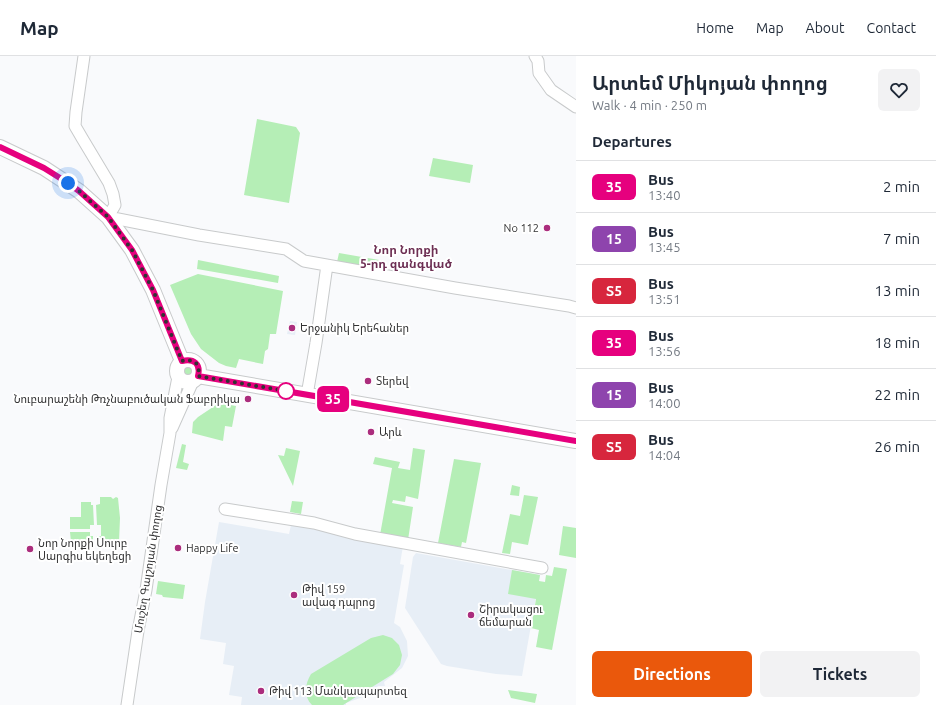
<!DOCTYPE html>
<meta charset="utf-8">
<style>
body{margin:0;font-family:Ubuntu,"Noto Sans Armenian",sans-serif;background:#f2f2f3;color:#1f2937;height:100vh;display:flex;flex-direction:column;font-size:15px;white-space:nowrap}
*{box-sizing:border-box;margin:0}
p{font-size:13px;color:#747a83}
.icon{flex:none;width:22px;height:22px;fill:none;stroke:currentColor;stroke-width:2;stroke-linecap:round;stroke-linejoin:round}
.map{position:relative;flex:1;overflow:hidden}
.details{display:flex;flex-direction:column;background:#fff;width:360px}
.details>*{flex:none}
.badge{padding:0 8px;border-radius:6px;font-size:14px;line-height:26px}
.you{position:absolute;width:20px;height:20px;margin:-10px;border:3px solid #fff;border-radius:50%;background:#1a73e8;box-shadow:0 0 0 6px #1a73e833}
.map>.badge{position:absolute;translate:-50% -50%;box-shadow:0 0 0 2px #fff}
h2{padding:0 16px;font-size:15px;line-height:36px}
.round{display:grid;place-items:center;flex:none;width:42px;height:42px;border-radius:6px;background:#f2f2f3}
.overview{display:flex;align-items:center;justify-content:space-between;height:68px;padding:0 16px}
h1{font-size:19px;font-weight:700;line-height:30px}
.action{display:flex;gap:8px;margin-top:auto;padding:8px 16px}
.action a{flex:1;height:46px;border-radius:6px;background:#ea580c;color:#fff;font-size:16px;font-weight:700;line-height:46px;text-align:center}
.action a+a{background:#f2f2f3;color:#1f2937}
ul{padding:0;list-style:none}
li{display:flex;align-items:center;gap:12px;height:52px;padding:0 16px;border-top:1px solid #e0e1e3}
li div{flex:1}
li b{display:block;font-size:15px}
li em{font-style:normal}
li .badge{min-width:44px;font-weight:700;text-align:center}
header{display:flex;align-items:center;gap:24px;box-sizing:border-box;height:56px;padding:0 20px;background:#fff;border-bottom:1px solid #e0e1e3}
header strong{font-size:19px}
nav{display:flex;gap:22px;margin-inline-start:auto;font-size:14px}
main{display:flex;flex:1;min-height:0}
.map>svg:first-child{display:block}
.built{fill:#e7eef6}
.green{fill:#b5eeb6}
.lines{fill:none;stroke-linecap:round;stroke-linejoin:round}
.minor-casing{stroke:#c8cacb;stroke-width:13}
.major-casing{stroke:#c8cacb;stroke-width:16}
.minor{stroke:#fff;stroke-width:11}
.major{stroke:#fff;stroke-width:14}
.line-casing{stroke:#fff;stroke-width:9}
.line{stroke:#e6007e;stroke-width:6}
.walk{stroke:#323233;stroke-width:4;stroke-dasharray:0 7.2}
.poi-dot{fill:#ab2d7d;stroke:#fff;stroke-width:1.5}
.stop-dot{fill:#fff;stroke:#e6007e;stroke-width:2}
.labels{text-anchor:middle;stroke-width:4;stroke-linejoin:round;paint-order:stroke}
.poi-label{font-size:11px;fill:#323233;stroke:#fff;text-anchor:start}
.street-label{font-size:11px;fill:#323233;stroke:#fff}
.neighbourhood-label{font-size:12px;font-weight:bold;fill:#6d2f53;stroke:#fff}
</style>
<header>
<strong>Map</strong>
<nav><a>Home</a><a>Map</a><a>About</a><a>Contact</a></nav>
</header>
<main>
<div class="map">
<svg width="576" height="649" viewBox="0 0 576 649">
<rect width="100%" height="100%" fill="#f9fafc"/>
<!-- built -->
<path class="built" d="M 290,265 L 297,266 L 295,279 L 287,278 Z
M 219,466 L 289,478 L 291,469 L 403,490 L 400,508 L 404,509 L 394,567 L 400,571 L 407,585 L 408,600 L 402,612 L 384,626 L 385,630 L 378,630 L 373,635 L 363,641 L 346,647 L 346,649 L 241,649 L 242,641 L 229,639 L 234,610 L 223,608 L 226,587 L 200,583 L 205,546 Z
M 416,497 L 540,519 L 522,620 L 496,618 L 447,610 L 441,608 L 405,552 L 413,501 Z"/>
<!-- green -->
<path class="green" d="M 257,63 L 296,71 L 300,77 L 289,147 L 244,139 Z
M 433,102 L 473,109 L 470,127 L 429,120 Z
M 339,197 L 385,205 L 384,215 L 337,206 Z
M 198,204 L 279,220 L 278,227 L 197,213 Z
M 198,218 L 283,235 L 276,278 L 270,278 L 268,293 L 265,295 L 263,308 L 239,303 L 236,312 L 226,310 L 219,307 L 201,293 L 191,278 L 170,229 Z
M183 315a5 5 0 1 1 10 0a5 5 0 1 1-10 0Z
M 219,347 L 236,350 L 232,371 L 225,370 L 223,385 L 192,377 L 193,366 L 198,361 Z
M 182,388 L 186,389 L 183,406 L 189,408 L 187,414 L 176,412 Z
M 286,392 L 300,395 L 293,430 L 278,399 L 284,400 Z
M 413,392 L 425,394 L 418,443 L 406,440 L 405,446 L 393,444 L 392,447 L 413,451 L 408,484 L 380,479 L 392,412 L 373,408 L 375,401 L 400,406 L 398,412 L 410,414 Z
M 454,403 L 481,407 L 466,487 L 462,486 L 461,491 L 438,487 Z
M 512,429 L 520,431 L 519,440 L 510,439 Z
M 524,439 L 538,441 L 528,489 L 512,486 L 510,498 L 502,497 L 510,458 L 520,460 Z
M 100,441 L 111,441 L 113,443 L 116,441 L 118,442 L 120,462 L 119,486 L 96,487 L 96,480 L 101,480 L 101,469 L 97,469 L 96,449 L 100,448 Z
M 292,445 L 303,446 L 301,458 L 290,456 Z
M 81,446 L 91,446 L 91,449 L 93,449 L 94,469 L 90,469 L 90,473 L 70,473 L 70,461 L 81,461 Z
M 563,470 L 576,472 L 576,502 L 559,499 Z
M 70,476 L 90,476 L 90,480 L 93,480 L 93,487 L 72,488 L 71,486 Z
M 554,511 L 567,513 L 552,594 L 536,591 L 539,574 L 531,572 L 536,543 L 508,538 L 512,514 L 540,519 L 539,525 L 545,526 L 546,519 L 552,520 Z
M 158,525 L 185,529 L 183,543 L 163,541 L 162,539 L 156,538 Z
M 383,579 L 392,582 L 399,589 L 402,599 L 400,609 L 393,618 L 343,649 L 312,649 C 303,640 305,628 311,618 L 371,582 Z
M 508,634 L 537,638 L 535,647 L 511,642 Z"/>
<g class="lines">
<defs>
<path id="minor" d="M 84,0 L 76,56 L 75,70 L 82,82 L 109,127 L 113,138 L 115,149 L 108,161 L 199,179 L 286,193 L 304,205 L 455,232 L 569,250 L 576,252
M 535,0 L 538,5 L 539,17 L 551,34 L 576,51
M 307,339 L 316,287 L 327,209
M 172,372 L 193,325
M 225,453 L 314,467 L 355,478 L 542,512
M 127,649 L 138,575 L 146,534 L 161,429 L 170,377 L 170,362 L 178,321"/>
<path id="major" d="M 0,91 L 44,112 L 79,135 L 108,161 L 132,194 L 153,234 L 182,305
M177 315a11 11 0 1 1 22 0a11 11 0 1 1-22 0Z
M 198,320 L 576,385"/>
</defs>
<!-- minor casing -->
<use href="#minor" class="minor-casing"/>
<!-- major casing -->
<use href="#major" class="major-casing"/>
<!-- minor -->
<use href="#minor" class="minor"/>
<!-- major -->
<use href="#major" class="major"/>
</g>
<g class="lines">
<defs>
<path id="line" d="M 0,91 L 44,112 L 68,127 L 79,135 L 108,161 L 132,194 L 153,234 L 182,305 C 194,302 201,308 198,320 L 576,385"/>
</defs>
<!-- line casing -->
<use href="#line" class="line-casing"/>
<!-- line -->
<use href="#line" class="line"/>
<!-- walk -->
<path class="walk" d="M 68,127 L 79,135 L 108,161 L 132,194 L 153,234 L 182,305 C 194,302 201,308 198,320 L 286,335"/>
</g>
<!-- markers -->
<g class="poi-dot">
<circle cx="547" cy="172" r="4"/>
<circle cx="292" cy="272" r="4"/>
<circle cx="368" cy="325" r="4"/>
<circle cx="248" cy="343" r="4"/>
<circle cx="371" cy="376" r="4"/>
<circle cx="178" cy="492" r="4"/>
<circle cx="30" cy="493" r="4"/>
<circle cx="294" cy="539" r="4"/>
<circle cx="471" cy="559" r="4"/>
<circle cx="261" cy="635" r="4"/>
</g>
<circle class="stop-dot" cx="286" cy="335" r="8"/>
<g class="labels">
<!-- poi labels -->
<g class="poi-label">
<text x="539" y="176" text-anchor="end">No 112</text>
<text x="300" y="276">Երջանիկ Երեհաներ</text>
<text x="376" y="329">Տերեվ</text>
<text x="240" y="347" text-anchor="end">Նուբարաշենի Թռչնաբուծական Ֆաբրիկա</text>
<text x="379" y="380">Արև</text>
<text x="38" y="491">Նոր Նորքի Սուրբ<tspan x="38" dy="13">Սարգիս եկեղեցի</tspan></text>
<text x="186" y="496">Happy Life</text>
<text x="302" y="537">Թիվ 159<tspan x="302" dy="13">ավագ դպրոց</tspan></text>
<text x="479" y="557">Շիրակացու<tspan x="479" dy="13">ճեմարան</tspan></text>
<text x="269" y="639">Թիվ 113 Մանկապարտեզ</text>
</g>
<!-- street labels -->
<g class="street-label">
<text transform="translate(148 513) rotate(-81)" y="4">Մուշեղ Գալշոյան փողոց</text>
</g>
<!-- neighbourhood labels -->
<g class="neighbourhood-label">
<text x="406" y="198">Նոր Նորքի<tspan x="406" dy="14">5-րդ զանգված</tspan></text>
</g>
</g>
</svg>
<div class="you" style="left:68px;top:127px"></div>
<b class="badge" style="left:333px;top:343px;background:#e6007e;color:#fff">35</b>
</div>
<section class="details">
<div class="overview"><div><h1>Արտեմ Միկոյան փողոց</h1><p>Walk · 4 min · 250 m</p></div><a class="round"><svg class="icon" aria-label="heart" viewBox="0 0 24 24"><path d="M12 20l-8-8c-3-5 5-10 8-4 3-6 11-1 8 4z"/></svg></a></div>
<h2>Departures</h2>
<ul>
<li><span class="badge" style="background:#e6007e;color:#fff">35</span><div><b>Bus</b><p>13:40</p></div><em>2 min</em></li>
<li><span class="badge" style="background:#8e44ad;color:#fff">15</span><div><b>Bus</b><p>13:45</p></div><em>7 min</em></li>
<li><span class="badge" style="background:#d7263d;color:#fff">Տ5</span><div><b>Bus</b><p>13:51</p></div><em>13 min</em></li>
<li><span class="badge" style="background:#e6007e;color:#fff">35</span><div><b>Bus</b><p>13:56</p></div><em>18 min</em></li>
<li><span class="badge" style="background:#8e44ad;color:#fff">15</span><div><b>Bus</b><p>14:00</p></div><em>22 min</em></li>
<li><span class="badge" style="background:#d7263d;color:#fff">Տ5</span><div><b>Bus</b><p>14:04</p></div><em>26 min</em></li>
</ul>
<div class="action"><a>Directions</a><a>Tickets</a></div>
</section>
</main>
